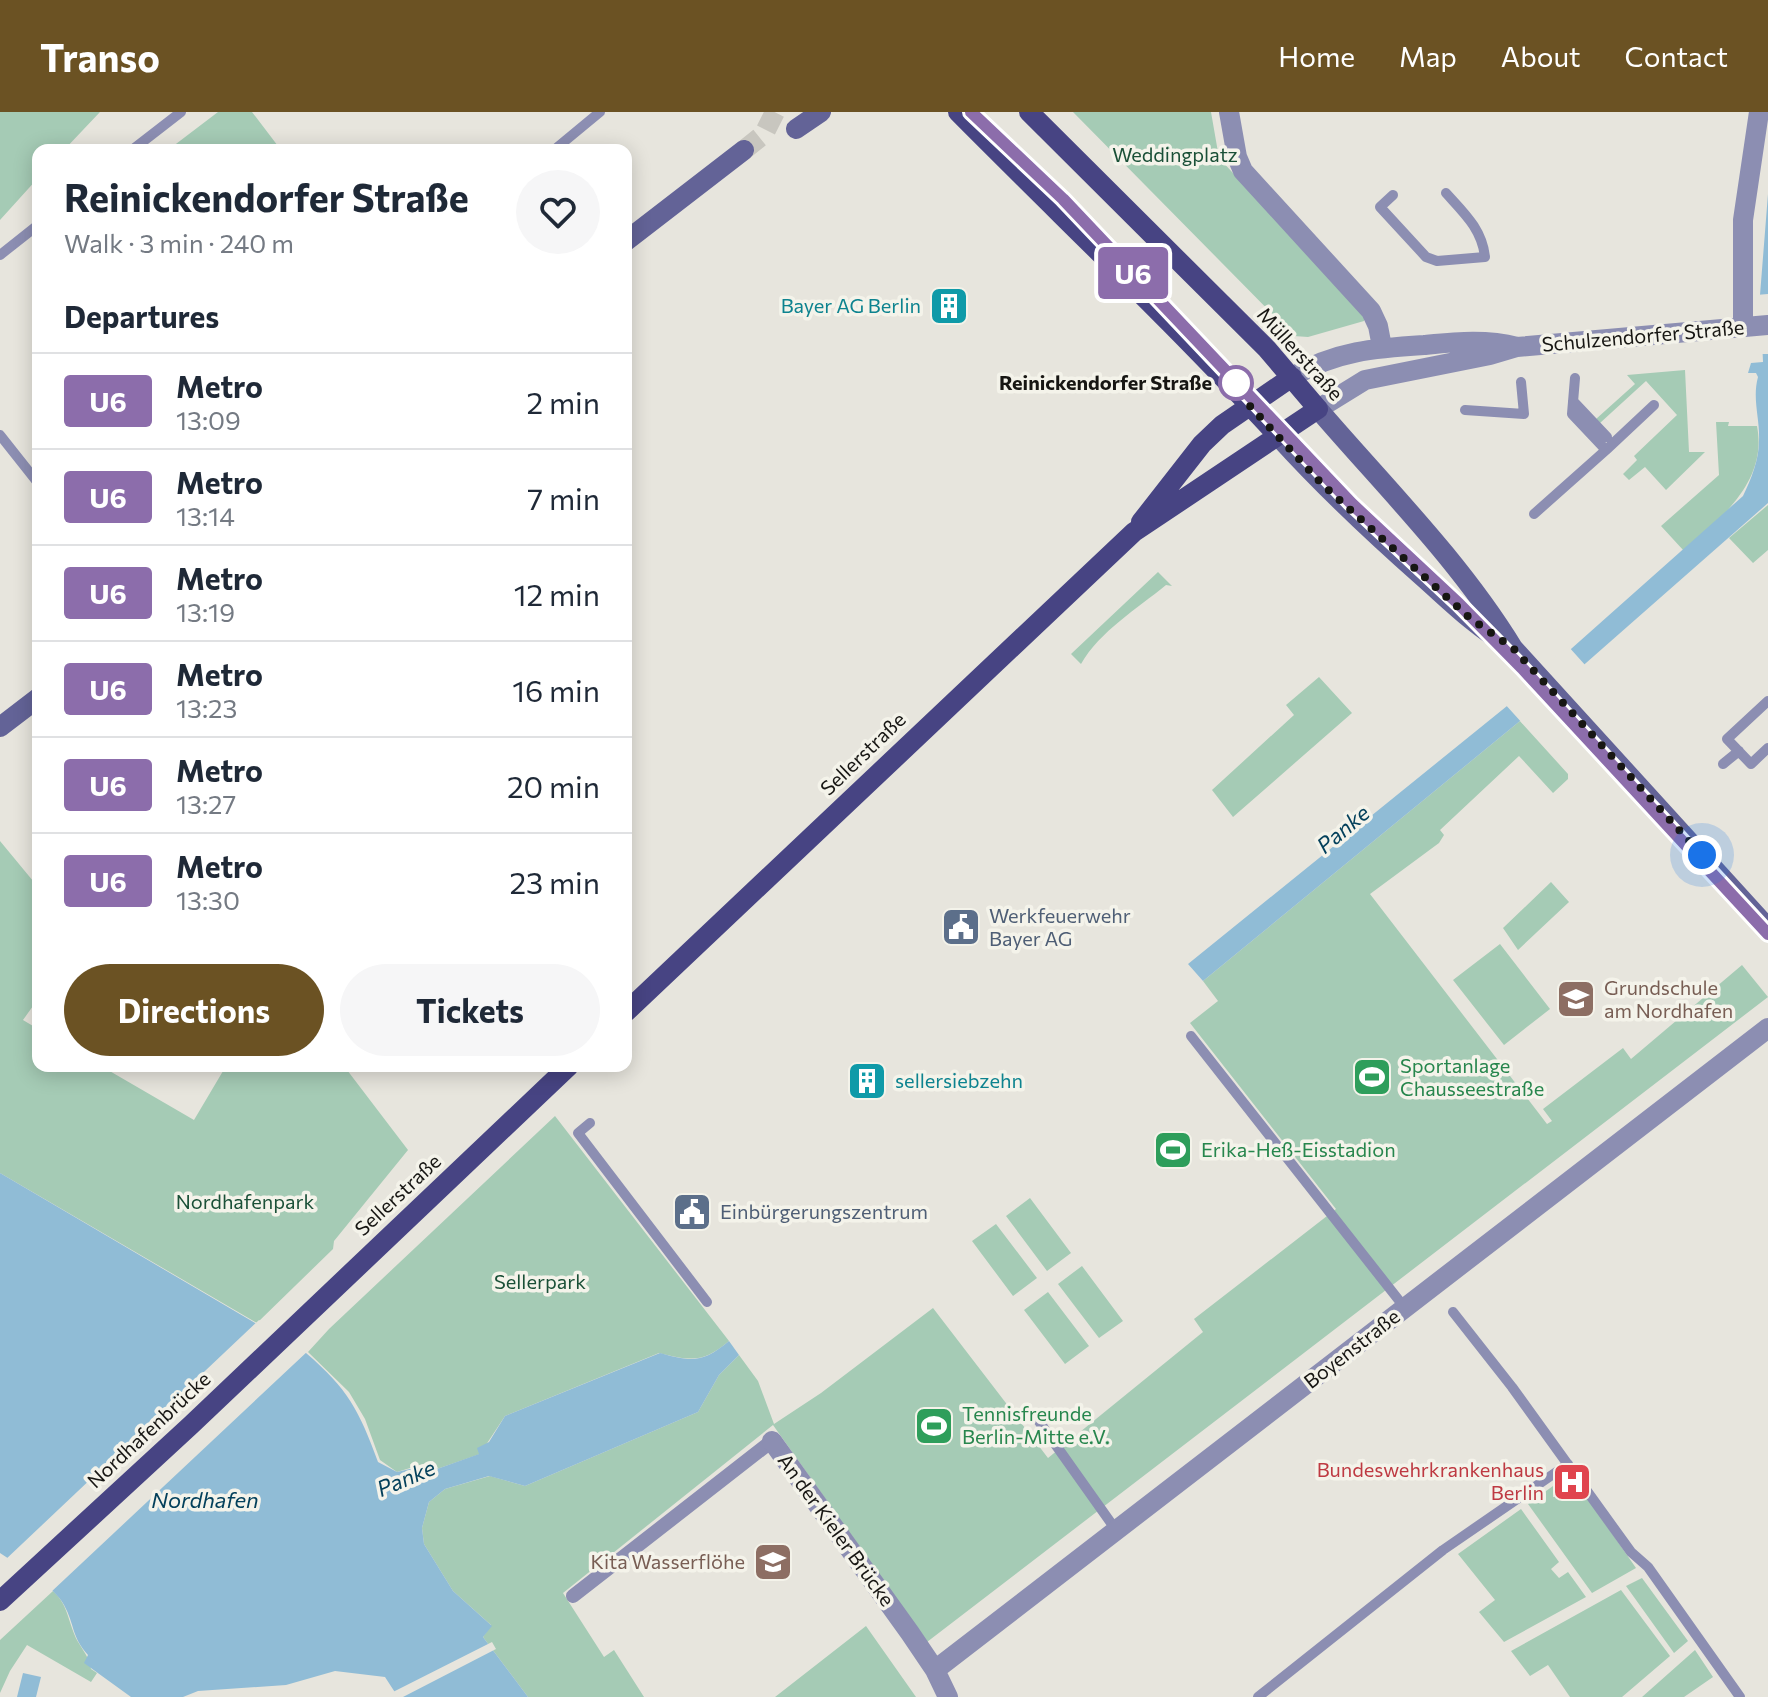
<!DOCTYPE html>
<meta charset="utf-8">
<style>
body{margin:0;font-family:Commissioner,sans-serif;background:#f6f6f7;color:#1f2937;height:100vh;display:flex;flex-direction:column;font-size:30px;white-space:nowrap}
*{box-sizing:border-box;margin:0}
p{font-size:26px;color:#747a83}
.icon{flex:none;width:44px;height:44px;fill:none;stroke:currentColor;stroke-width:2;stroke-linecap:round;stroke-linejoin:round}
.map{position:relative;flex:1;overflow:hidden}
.side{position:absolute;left:32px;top:32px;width:600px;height:928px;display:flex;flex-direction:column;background:#fff;border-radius:16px;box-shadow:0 4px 20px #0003}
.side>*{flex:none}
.badge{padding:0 16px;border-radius:6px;font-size:28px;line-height:52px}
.you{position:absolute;width:40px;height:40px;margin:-20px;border:6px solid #fff;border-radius:50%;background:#1a73e8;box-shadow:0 0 0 12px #1a73e833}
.map>.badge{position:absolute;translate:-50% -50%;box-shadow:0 0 0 4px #fff}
h2{padding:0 32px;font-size:30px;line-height:72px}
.round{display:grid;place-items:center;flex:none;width:84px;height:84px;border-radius:42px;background:#f6f6f7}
.overview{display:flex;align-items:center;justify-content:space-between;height:136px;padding:0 32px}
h1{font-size:38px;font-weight:700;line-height:60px}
.action{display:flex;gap:16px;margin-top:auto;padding:16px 32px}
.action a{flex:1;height:92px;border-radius:48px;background:#6b5223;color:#fff;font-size:32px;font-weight:700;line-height:92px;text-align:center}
.action a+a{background:#f6f6f7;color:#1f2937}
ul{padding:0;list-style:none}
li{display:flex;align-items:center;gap:24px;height:96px;padding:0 32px;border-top:2px solid #e0e1e3}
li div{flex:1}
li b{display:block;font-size:30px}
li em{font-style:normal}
li .badge{min-width:88px;font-weight:700;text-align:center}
header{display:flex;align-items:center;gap:48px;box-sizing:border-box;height:112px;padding:0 40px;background:#6b5223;color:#fff}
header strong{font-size:38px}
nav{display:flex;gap:44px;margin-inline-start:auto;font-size:28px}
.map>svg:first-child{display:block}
.green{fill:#a5cbb5}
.water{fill:#90bcd6}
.pier{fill:#e7e5dd}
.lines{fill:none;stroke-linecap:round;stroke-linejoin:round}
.secondary-tunnel{stroke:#c8c6bf;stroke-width:20;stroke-dasharray:20 10;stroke-linecap:butt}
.service{stroke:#8c8eb2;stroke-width:10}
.pedestrian{stroke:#8c8eb2;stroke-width:14}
.minor{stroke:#8c8eb2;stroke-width:20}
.secondary{stroke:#636397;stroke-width:20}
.primary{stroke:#474483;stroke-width:20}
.line-casing{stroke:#fff;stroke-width:18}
.line{stroke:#8c6dab;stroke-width:12}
.walk{stroke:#171613;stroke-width:8;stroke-dasharray:0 14.4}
.stop-dot{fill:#fff;stroke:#8c6dab;stroke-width:4}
.labels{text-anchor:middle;stroke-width:7;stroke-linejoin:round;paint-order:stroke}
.park-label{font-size:20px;fill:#1a5037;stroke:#f4f3ea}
.culture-label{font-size:20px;fill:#0d838f;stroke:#f4f3ea;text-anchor:end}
.street-label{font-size:20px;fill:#171613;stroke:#f4f3ea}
.stop-label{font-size:20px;font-weight:bold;fill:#171613;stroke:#f4f3ea;text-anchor:end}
.service-label{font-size:20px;fill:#4e5e75;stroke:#f4f3ea;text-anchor:start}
.education-label{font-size:20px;fill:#785e54;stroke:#f4f3ea;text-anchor:start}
.leisure-label{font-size:20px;fill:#27864d;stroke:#f4f3ea;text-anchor:start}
.health-label{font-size:20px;fill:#be3a42;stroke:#f4f3ea;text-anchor:end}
.water-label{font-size:22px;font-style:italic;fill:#03405b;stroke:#f4f3ea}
</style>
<header>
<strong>Transo</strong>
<nav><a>Home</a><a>Map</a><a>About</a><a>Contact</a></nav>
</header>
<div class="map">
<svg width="1768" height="1585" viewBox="0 0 1768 1585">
<rect width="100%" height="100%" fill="#e7e5dd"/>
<!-- green -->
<path class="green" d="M 0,0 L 100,0 L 64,38 L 38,38 L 38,66 L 0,108 Z
M 218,0 L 252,0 L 281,38 L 168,38 Z
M 1073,0 L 1211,0 L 1219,46 L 1365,203 L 1364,209 L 1308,225 L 1294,224 Z
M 1685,258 L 1689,340 L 1705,340 L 1666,378 L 1645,355 L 1629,368 L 1623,362 L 1637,348 L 1634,344 L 1677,303 L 1646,269 L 1600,311 L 1596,307 L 1635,272 L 1627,263 Z
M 1716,310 L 1729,310 L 1728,314 L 1757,314 C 1768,370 1720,407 1684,439 L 1661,414 L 1719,363 Z
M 1768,393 L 1768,438 L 1753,451 L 1729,426 Z
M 1158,460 L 1172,474 L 1166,473 C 1137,497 1100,519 1081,552 L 1071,542 Z
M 1319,565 L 1352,601 L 1233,705 L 1212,678 L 1294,603 L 1286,593 Z
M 1520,609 L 1568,662 L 1568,667 L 1553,681 L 1519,644 L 1440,718 L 1444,723 L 1439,731 L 1370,782 L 1547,1012 L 1552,1009 L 1543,997 L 1623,936 L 1631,947 L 1742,853 L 1768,885 L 927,1530 L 773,1313 L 563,1481 L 604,1545 L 614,1538 L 644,1585 L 528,1585 L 483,1525 L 491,1513 L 453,1479 L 424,1432 L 422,1416 L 429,1390 L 445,1377 L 490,1364 L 525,1374 L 698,1300 L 719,1263 L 739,1243 L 758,1269 L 774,1312 L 821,1281 L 933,1196 L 1048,1346 L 1203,1220 L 1194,1207 L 1336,1097 L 1190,911 L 1218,889 L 1203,869 Z
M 0,729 L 38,775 L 38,887 L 23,908 L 38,917 L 38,954 L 101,954 L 194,1008 L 226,954 L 344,954 L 408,1038 L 334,1129 L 333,1137 L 257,1211 L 0,1061 Z
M 1551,770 L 1569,790 L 1518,838 L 1503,816 Z
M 1500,832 L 1550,897 L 1504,933 L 1453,868 Z
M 555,1004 L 729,1229 C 703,1251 691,1249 659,1241 L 505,1304 L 480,1342 L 437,1357 L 433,1349 L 397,1360 L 380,1348 L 365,1307 L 349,1280 L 308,1240 L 329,1217 Z
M 1030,1086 L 1071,1141 L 1047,1159 L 1006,1104 Z
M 996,1112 L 1037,1166 L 1013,1184 L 972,1129 Z
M 1082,1154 L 1123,1209 L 1099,1226 L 1058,1172 Z
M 1048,1180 L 1089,1234 L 1065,1252 L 1024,1198 Z
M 1553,1374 L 1553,1385 L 1565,1384 L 1581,1377 L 1636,1456 L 1592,1481 L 1528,1392 Z
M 1521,1397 L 1559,1450 L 1551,1457 L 1559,1466 L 1568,1460 L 1586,1485 L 1504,1530 L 1479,1500 L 1495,1488 L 1458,1442 Z
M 1642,1466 L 1688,1529 L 1674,1541 L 1626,1474 Z
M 1621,1478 L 1670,1544 L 1622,1585 L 1570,1585 L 1548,1553 L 1530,1564 L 1511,1539 Z
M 53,1479 C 70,1494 68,1515 80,1533 C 86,1543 89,1546 91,1557 L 97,1561 L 91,1570 L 27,1533 L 10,1559 L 0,1581 L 0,1528 Z
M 866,1514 L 916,1585 L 775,1585 Z
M 1695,1538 L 1713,1565 L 1684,1585 L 1642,1585 Z"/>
<!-- water -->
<path class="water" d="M 1768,82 L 1768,391 L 1520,609 L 1203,869 L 1188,852 L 1507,594 L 1743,384 C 1751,367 1759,348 1759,329 C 1760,306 1752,287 1758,265 L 1756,261 L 1748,261 L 1751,251 L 1763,250 L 1760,183 Z
M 0,1061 L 306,1241 C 348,1277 359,1298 378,1350 L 397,1360 L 435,1351 L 437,1357 L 479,1342 L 477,1336 L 489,1330 L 505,1304 L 660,1241 C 691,1250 703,1251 729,1229 L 739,1243 L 719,1263 L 698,1300 L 525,1374 L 489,1364 L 445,1377 L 429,1390 L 422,1416 L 424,1432 L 453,1479 L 492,1514 L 483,1525 L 528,1585 L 398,1585 L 385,1565 L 335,1559 L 286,1573 L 198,1579 L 183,1585 L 131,1585 L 84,1551 L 88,1543 C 71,1524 75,1513 64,1493 C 55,1475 17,1452 0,1441 Z
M 23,1561 L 41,1565 L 36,1585 L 17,1585 Z"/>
<!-- pier -->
<path class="pier" d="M 1768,182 L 1768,242 L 1759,242 L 1756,183 Z
M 1568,534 L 1586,554 L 1523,612 L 1504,591 Z
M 259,1208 L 309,1238 L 50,1481 L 4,1449 Z
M 492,1530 L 496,1537 L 403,1585 L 393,1585 L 391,1581 Z"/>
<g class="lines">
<!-- secondary-tunnel -->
<path class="secondary-tunnel" d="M 744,38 L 764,22 L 775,0"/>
<!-- service -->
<path class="service" d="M 132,38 L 181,0
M 554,38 L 600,0
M 1393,83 L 1380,95 L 1426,145 L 1437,149 L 1485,145 C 1482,117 1464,101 1446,81
M 0,143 L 38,113
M 1575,266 L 1572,302 L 1606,338 L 1654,293
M 1573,289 L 1607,325
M 1465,298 L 1524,302 L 1521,270
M 0,323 L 38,371
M 1534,402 L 1606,338
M 1768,589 L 1727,627 L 1751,652 L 1768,636
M 1723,652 L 1739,639
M 1191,924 L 1405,1196
M 590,1011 L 578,1021 L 707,1190
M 1453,1200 L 1512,1275 L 1631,1440 L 1648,1455 L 1740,1585
M 1038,1308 L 1116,1418
M 1258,1585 L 1443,1438 L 1568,1352"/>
<!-- pedestrian -->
<path class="pedestrian" d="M 573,1484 L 772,1329"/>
<!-- minor -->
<path class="minor" d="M 1229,0 L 1237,45 L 1243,59 L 1371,199 L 1378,214 L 1382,235
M 1743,215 L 1743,108 L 1759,0
M 1292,265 C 1335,239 1376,236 1424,233 C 1457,230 1486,227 1517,235
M 1318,297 L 1365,268 L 1490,243 L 1517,235 L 1768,213
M 772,1329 L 910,1521 L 935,1558 L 948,1585
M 935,1558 L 1768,916"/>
<!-- secondary -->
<path class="secondary" d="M 796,17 L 821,0
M 626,129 L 744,38
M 1318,297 C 1385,375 1459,448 1513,536 L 1768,816
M 1278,324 C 1324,375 1373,421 1424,466 C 1450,489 1476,515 1506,532
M 0,615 L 38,586"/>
<!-- primary -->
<path class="primary" d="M 958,0 C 1065,108 1175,212 1278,324
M 1141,410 L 1202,332 L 1222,313 L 1292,265
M 626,900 L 1134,420 L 1318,297 L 1267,237 L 1029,0
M 0,1489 L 191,1313 L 569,954"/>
</g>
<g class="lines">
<defs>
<path id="line" d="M 971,0 L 1063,87 L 1351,391 L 1459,492 L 1522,556 L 1768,822"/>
</defs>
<!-- line casing -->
<use href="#line" class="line-casing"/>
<!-- line -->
<use href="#line" class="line"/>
<!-- walk -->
<path class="walk" d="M 1236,271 L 1236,279 L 1324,374 L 1471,507 L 1513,536 L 1702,743"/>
</g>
<!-- icons -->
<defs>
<symbol id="building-square" viewBox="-11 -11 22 22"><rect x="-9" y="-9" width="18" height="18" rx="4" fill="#0f9aa8" stroke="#f4f3ea"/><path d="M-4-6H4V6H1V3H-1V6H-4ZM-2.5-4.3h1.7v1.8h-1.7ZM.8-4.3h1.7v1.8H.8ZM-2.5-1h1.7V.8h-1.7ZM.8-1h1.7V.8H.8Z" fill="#fff"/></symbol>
<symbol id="civic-square" viewBox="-11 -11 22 22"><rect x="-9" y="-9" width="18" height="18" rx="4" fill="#5c6f8a" stroke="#f4f3ea"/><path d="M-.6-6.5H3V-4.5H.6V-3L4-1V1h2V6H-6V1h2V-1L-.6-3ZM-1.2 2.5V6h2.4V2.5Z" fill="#fff"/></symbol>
<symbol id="school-square" viewBox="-11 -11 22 22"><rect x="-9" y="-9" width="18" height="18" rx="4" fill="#8d6e63" stroke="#f4f3ea"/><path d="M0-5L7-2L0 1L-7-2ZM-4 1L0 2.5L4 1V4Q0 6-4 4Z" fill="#fff"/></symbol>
<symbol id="stadium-square" viewBox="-11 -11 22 22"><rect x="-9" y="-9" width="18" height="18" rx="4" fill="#2e9e5b" stroke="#f4f3ea"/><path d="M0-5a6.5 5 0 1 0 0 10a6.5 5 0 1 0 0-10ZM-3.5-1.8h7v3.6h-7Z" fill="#fff"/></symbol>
<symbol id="hospital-square" viewBox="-11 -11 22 22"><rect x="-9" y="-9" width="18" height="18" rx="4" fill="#e0444e" stroke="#f4f3ea"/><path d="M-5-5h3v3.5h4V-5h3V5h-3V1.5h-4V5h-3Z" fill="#fff"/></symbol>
</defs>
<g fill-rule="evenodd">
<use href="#building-square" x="927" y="172" width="44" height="44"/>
<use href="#civic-square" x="939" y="793" width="44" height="44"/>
<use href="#school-square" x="1554" y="865" width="44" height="44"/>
<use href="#stadium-square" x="1350" y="943" width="44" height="44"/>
<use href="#building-square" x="845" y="947" width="44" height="44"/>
<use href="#stadium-square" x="1151" y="1016" width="44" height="44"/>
<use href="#civic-square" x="670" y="1078" width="44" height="44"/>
<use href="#stadium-square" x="912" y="1292" width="44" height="44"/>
<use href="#hospital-square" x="1550" y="1348" width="44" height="44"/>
<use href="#school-square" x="751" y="1428" width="44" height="44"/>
</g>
<!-- markers -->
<circle class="stop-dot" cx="1236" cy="271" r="16"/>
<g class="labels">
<!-- park labels -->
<g class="park-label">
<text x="1175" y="50">Weddingplatz</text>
<text x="245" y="1097">Nordhafenpark</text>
<text x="540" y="1177">Sellerpark</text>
</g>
<!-- culture labels -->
<g class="culture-label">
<text x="921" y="201">Bayer AG Berlin</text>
<text x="895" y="976" text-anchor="start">sellersiebzehn</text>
</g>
<!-- street labels -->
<g class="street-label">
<text transform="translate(1643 224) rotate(-5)" y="7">Schulzendorfer Straße</text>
<text transform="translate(1300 242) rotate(48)" y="7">Müllerstraße</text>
<text transform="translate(863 642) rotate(-44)" y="7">Sellerstraße</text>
<text transform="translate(398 1083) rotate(-43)" y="7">Sellerstraße</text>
<text transform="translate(1352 1237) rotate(-38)" y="7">Boyenstraße</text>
<text transform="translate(149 1318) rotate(-43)" y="7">Nordhafenbrücke</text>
<text transform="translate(836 1418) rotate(54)" y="7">An der Kieler Brücke</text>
</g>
<!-- stop labels -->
<g class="stop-label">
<text x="1212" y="278">Reinickendorfer Straße</text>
</g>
<!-- service labels -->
<g class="service-label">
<text x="989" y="811">Werkfeuerwehr<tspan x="989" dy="23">Bayer AG</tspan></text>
<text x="720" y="1107">Einbürgerungszentrum</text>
</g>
<!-- education labels -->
<g class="education-label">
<text x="1604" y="883">Grundschule<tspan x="1604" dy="23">am Nordhafen</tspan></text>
<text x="745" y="1457" text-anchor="end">Kita Wasserflöhe</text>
</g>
<!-- leisure labels -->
<g class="leisure-label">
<text x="1400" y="961">Sportanlage<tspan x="1400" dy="23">Chausseestraße</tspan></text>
<text x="1201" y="1045">Erika-Heß-Eisstadion</text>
<text x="962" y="1309">Tennisfreunde<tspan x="962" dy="23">Berlin-Mitte e.V.</tspan></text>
</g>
<!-- health labels -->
<g class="health-label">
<text x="1544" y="1365">Bundeswehrkrankenhaus<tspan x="1544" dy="23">Berlin</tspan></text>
</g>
<!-- water labels -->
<g class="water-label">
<text transform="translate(1343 717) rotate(-40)" y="8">Panke</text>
<text transform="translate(406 1366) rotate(-23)" y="8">Panke</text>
<text x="205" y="1396">Nordhafen</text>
</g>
</g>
</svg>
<div class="you" style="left:1702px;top:743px"></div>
<b class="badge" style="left:1133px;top:161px;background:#8c6dab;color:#fff">U6</b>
<section class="side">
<div class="overview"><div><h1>Reinickendorfer Straße</h1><p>Walk · 3 min · 240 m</p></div><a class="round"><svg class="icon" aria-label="heart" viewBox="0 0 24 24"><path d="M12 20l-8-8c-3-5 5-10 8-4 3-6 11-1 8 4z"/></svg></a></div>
<h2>Departures</h2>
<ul>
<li><span class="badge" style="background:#8c6dab;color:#fff">U6</span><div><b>Metro</b><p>13:09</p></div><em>2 min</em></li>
<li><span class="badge" style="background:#8c6dab;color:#fff">U6</span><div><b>Metro</b><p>13:14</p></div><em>7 min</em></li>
<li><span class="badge" style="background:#8c6dab;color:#fff">U6</span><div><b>Metro</b><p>13:19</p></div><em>12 min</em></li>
<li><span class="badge" style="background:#8c6dab;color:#fff">U6</span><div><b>Metro</b><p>13:23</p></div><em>16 min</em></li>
<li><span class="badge" style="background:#8c6dab;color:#fff">U6</span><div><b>Metro</b><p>13:27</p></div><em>20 min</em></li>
<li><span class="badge" style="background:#8c6dab;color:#fff">U6</span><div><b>Metro</b><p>13:30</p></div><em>23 min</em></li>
</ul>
<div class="action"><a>Directions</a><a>Tickets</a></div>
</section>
</div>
